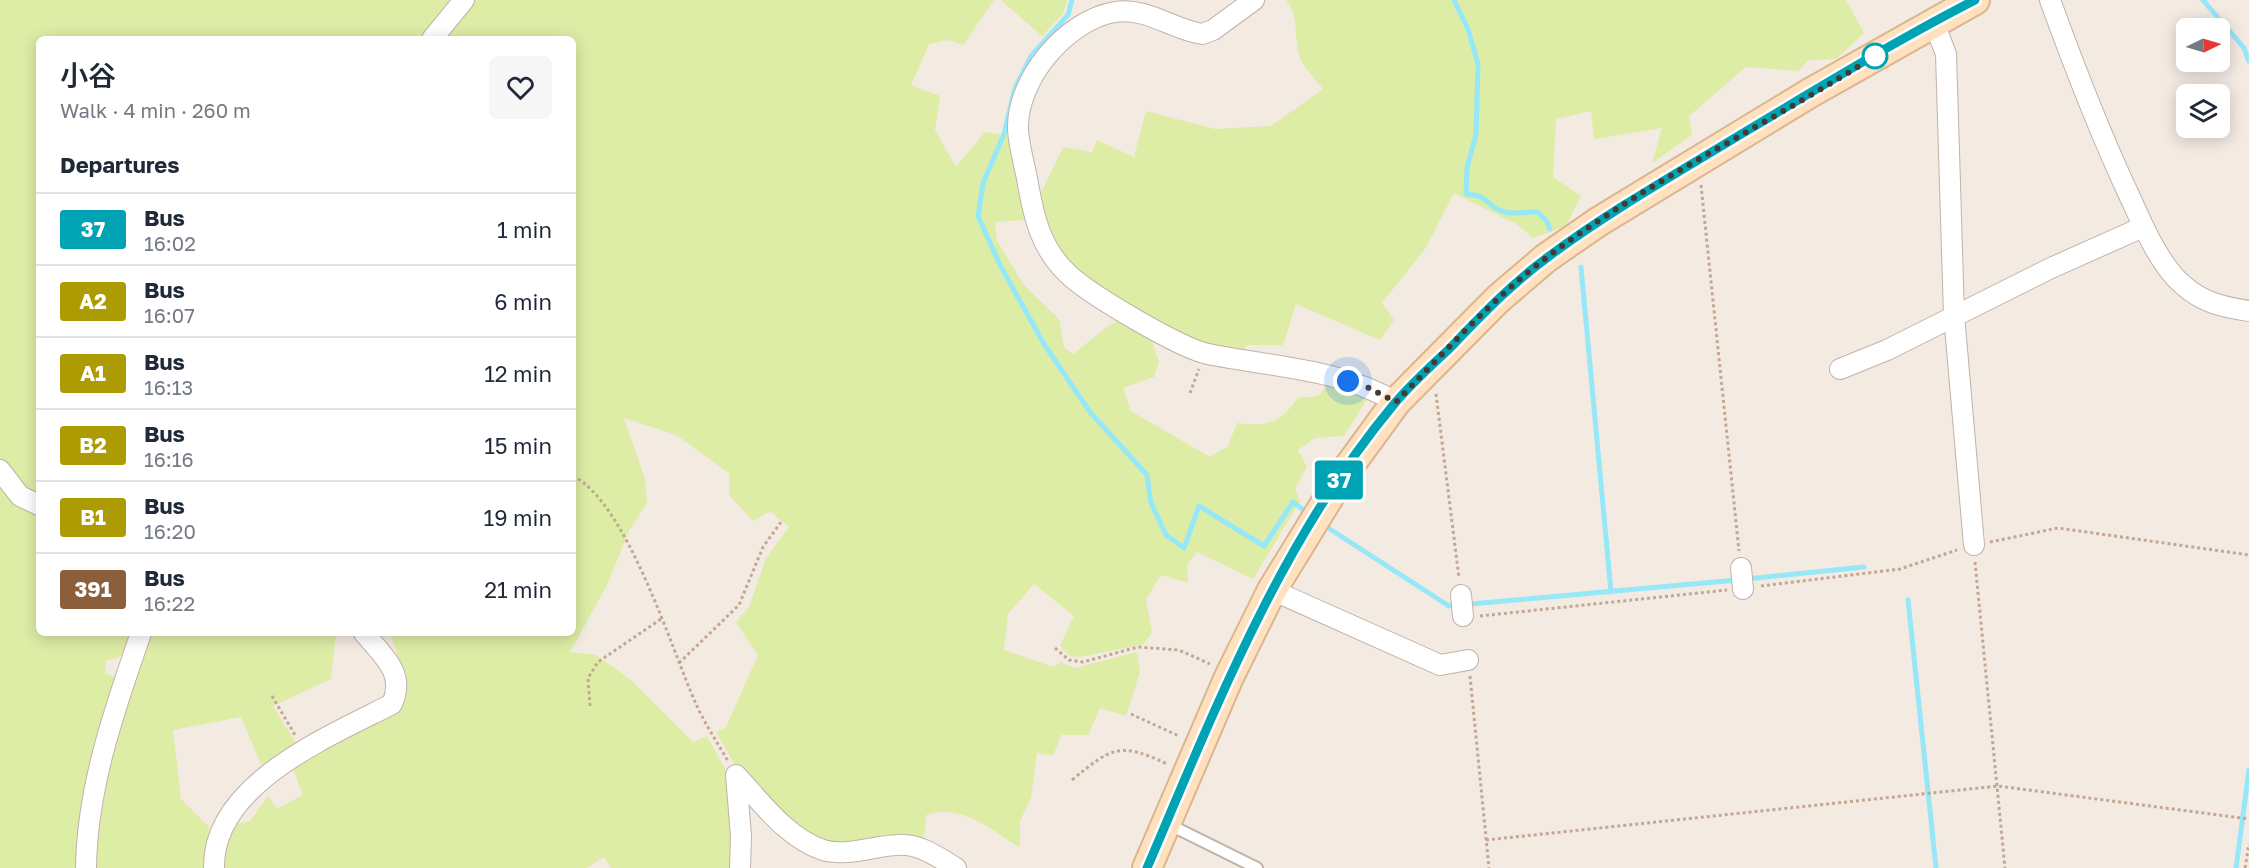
<!DOCTYPE html>
<meta charset="utf-8">
<style>
body{margin:0;font-family:"Golos Text","Noto Sans JP",sans-serif;background:#f6f6f7;color:#1f2937;height:100vh;display:flex;flex-direction:column;font-size:22px;white-space:nowrap}
*{box-sizing:border-box;margin:0}
p{font-size:20px;color:#747a83}
.icon{flex:none;width:33px;height:33px;fill:none;stroke:currentColor;stroke-width:2;stroke-linecap:round;stroke-linejoin:round}
.map{position:relative;flex:1;overflow:hidden}
.details{position:absolute;left:36px;top:36px;width:540px;height:600px;display:flex;flex-direction:column;background:#fff;border-radius:9px;box-shadow:0 3px 15px #0003}
.details>*{flex:none}
.badge{padding:0 12px;border-radius:4px;font-size:21px;line-height:39px}
.needle{width:39px;rotate:85deg}
.fabs{position:absolute;left:2176px;top:18px;display:grid;gap:12px}
.fabs a{display:grid;place-items:center;width:54px;height:54px;border-radius:9px;background:#fff;box-shadow:0 3px 15px #0003;font-size:30px}
.you{position:absolute;width:30px;height:30px;margin:-15px;border:4px solid #fff;border-radius:50%;background:#1a73e8;box-shadow:0 0 0 9px #1a73e833}
.map>.badge{position:absolute;translate:-50% -50%;box-shadow:0 0 0 3px #fff}
h2{padding:0 24px;font-size:22px;line-height:54px}
.round{display:grid;place-items:center;flex:none;width:63px;height:63px;border-radius:9px;background:#f6f6f7}
.overview{display:flex;align-items:center;justify-content:space-between;height:102px;padding:0 24px}
h1{font-size:28px;font-weight:600;line-height:45px}
ul{padding:0;list-style:none}
li{display:flex;align-items:center;gap:18px;height:72px;padding:0 24px;border-top:2px solid #e0e1e3}
li div{flex:1}
li b{display:block;font-size:22px}
li em{font-style:normal}
li .badge{min-width:66px;font-weight:700;text-align:center}
.map>svg:first-child{display:block}
.green{fill:#ddeda5}
.lines{fill:none;stroke-linecap:round;stroke-linejoin:round}
.stream{stroke:#96e7f8;stroke-width:5}
.lane-casing{stroke:#c2b2a7;stroke-width:14}
.street-casing{stroke:#c2b2a7;stroke-width:22}
.secondary-casing{stroke:#dbb58e;stroke-width:32}
.path{stroke:#c3a793;stroke-width:3;stroke-dasharray:3 3;stroke-linecap:butt}
.lane{stroke:#fff;stroke-width:10}
.street{stroke:#fff;stroke-width:20}
.secondary{stroke:#ffe1c0;stroke-width:28}
.line-casing{stroke:#fff;stroke-width:14}
.line{stroke:#00a3b4;stroke-width:9}
.walk{stroke:#453932;stroke-width:6;stroke-dasharray:0 10.8}
.stop-dot{fill:#fff;stroke:#00a3b4;stroke-width:3}
</style>
<div class="map">
<svg width="2249" height="868" viewBox="0 0 2249 868">
<rect width="100%" height="100%" fill="#f3eae2"/>
<!-- green -->
<path class="green" d="M 0,0 L 454,0 L 422,39 L 39,39 L 39,633 L 136,633 L 130,653 L 106,661 L 105,673 L 117,678 L 80,868 L 0,868 Z
M 470,0 L 994,0 L 963,45 L 948,40 L 929,44 L 911,85 L 940,96 L 935,130 L 956,167 L 985,132 L 1010,136 L 1027,220 L 995,222 L 997,241 L 1024,285 L 1059,319 L 1064,347 L 1073,354 L 1108,326 L 1123,319 L 1150,335 L 1159,362 L 1154,377 L 1123,388 L 1131,411 L 1210,457 L 1228,446 L 1237,423 C 1267,427 1280,423 1298,398 L 1318,396 L 1329,384 L 1360,392 L 1367,399 L 1344,436 L 1315,438 L 1298,450 L 1307,467 L 1295,489 L 1300,501 L 1253,579 L 1197,552 L 1187,565 L 1188,583 L 1161,575 L 1146,599 L 1152,632 L 1144,644 L 1081,657 L 1070,656 L 1060,646 L 1074,616 L 1034,584 L 1008,614 L 1004,650 L 1054,667 L 1060,662 L 1075,668 L 1137,652 L 1140,672 L 1126,716 L 1100,708 L 1088,735 L 1061,735 L 1053,756 L 1037,753 L 1031,798 L 1020,821 L 1020,848 C 992,830 961,803 926,815 L 924,839 L 898,836 L 829,845 L 802,834 L 739,772 L 716,732 L 726,727 L 758,655 L 736,622 L 749,607 L 766,558 L 789,527 L 770,511 L 753,521 L 729,495 L 730,474 L 676,435 L 624,418 L 645,479 L 647,503 L 630,529 L 607,585 L 570,652 L 596,655 L 631,680 L 693,742 L 707,736 L 730,778 L 734,868 L 611,868 L 604,857 L 586,868 L 219,868 L 226,833 L 236,824 L 250,821 L 268,796 L 277,809 L 303,795 L 292,766 L 376,719 L 403,671 L 390,633 L 573,633 L 573,39 L 439,39 Z
M 1001,0 L 1067,0 L 1063,14 L 1042,36 Z
M 1286,0 L 1846,0 L 1864,33 L 1836,59 L 1809,60 L 1798,71 L 1746,67 L 1689,116 L 1692,135 L 1652,163 L 1662,128 L 1594,139 L 1591,111 L 1556,119 L 1553,177 L 1581,196 L 1566,226 L 1533,238 L 1516,224 L 1454,193 L 1425,249 L 1382,303 L 1394,320 L 1380,340 L 1296,304 L 1283,345 L 1248,345 L 1240,352 L 1206,345 L 1147,319 L 1073,267 L 1055,249 L 1038,199 L 1063,147 L 1092,152 L 1097,140 L 1134,157 L 1146,111 L 1215,129 L 1271,126 L 1323,89 C 1316,79 1302,67 1299,55 C 1294,37 1299,15 1286,0 Z
M 146,633 L 336,633 L 331,679 L 273,706 L 298,747 L 263,769 L 241,717 L 173,730 L 181,799 L 209,827 L 208,868 L 91,868 L 99,784 Z"/>
<g class="lines">
<!-- stream -->
<path class="stream" d="M 1072,0 L 1068,15 L 1031,56 L 1015,88 L 1004,134 L 983,183 L 978,216 L 1000,265 L 1044,344 L 1090,412 L 1147,475 L 1151,503 L 1166,535 L 1184,548 L 1199,506 L 1264,546 L 1293,502 L 1310,515
M 1454,0 L 1468,29 L 1478,64 L 1476,135 L 1467,167 L 1466,194 C 1490,196 1483,202 1499,210 C 1510,216 1525,211 1537,212 L 1546,220 L 1550,229
M 2203,0 L 2244,48 L 2249,61
M 1581,267 L 1611,592
M 1322,524 L 1449,606 L 1737,580
M 1746,579 L 1864,567
M 1908,600 L 1936,868
M 2236,868 L 2249,770"/>
<defs>
<path id="lane" d="M 1166,823 L 1257,868"/>
<path id="street" d="M 1254,0 L 1213,30 L 1202,34 C 1172,29 1146,7 1115,12 C 1066,20 1016,80 1018,130 C 1019,147 1025,166 1028,184 C 1034,218 1041,248 1067,273 C 1088,294 1180,348 1208,354 C 1272,367 1338,368 1396,402
M 2050,0 C 2074,66 2099,131 2129,195 C 2142,223 2159,265 2183,285 C 2203,303 2223,307 2249,311
M 1934,23 L 1946,54 L 1954,315 L 1974,545
M 432,39 L 464,0
M 1840,369 L 1887,350 L 2051,268 L 2143,227
M 0,470 L 20,496 L 39,505
M 1741,568 L 1743,589
M 1272,590 L 1440,665 L 1468,660
M 1461,595 L 1463,616
M 736,775 C 761,802 787,838 823,850 C 846,857 873,846 897,845 C 919,843 938,857 956,868
M 736,775 L 741,836 L 740,868
M 86,868 C 87,787 115,708 141,633
M 214,868 C 212,784 330,736 392,704 C 406,673 383,656 364,633"/>
<path id="secondary" d="M 1147,868 L 1229,677 L 1272,590 L 1342,476 L 1396,402 L 1498,299 L 1546,258 L 1598,222 L 1810,93 L 1975,0"/>
</defs>
<!-- lane casing -->
<use href="#lane" class="lane-casing"/>
<!-- street casing -->
<use href="#street" class="street-casing"/>
<!-- secondary casing -->
<use href="#secondary" class="secondary-casing"/>
<!-- path -->
<path class="path" d="M 1701,185 L 1739,551
M 1190,393 L 1199,369
M 1436,394 L 1459,578
M 573,476 C 627,503 671,648 696,704 C 705,724 717,742 728,761
M 1990,542 L 2058,528 L 2249,555
M 1975,562 L 2005,868
M 1761,586 L 1900,569 L 1957,550
M 1480,616 L 1727,590
M 1055,648 L 1069,660 L 1083,662 L 1138,647 L 1179,650 L 1210,664
M 679,663 L 739,605 L 763,547 L 781,522
M 1470,676 L 1489,868
M 272,696 L 295,735
M 590,706 L 588,678 L 598,662 L 661,619
M 1131,714 L 1179,736
M 1072,780 C 1111,748 1119,741 1167,764
M 1486,840 L 1998,786 L 2249,819
M 2245,868 L 2249,844"/>
<!-- lane -->
<use href="#lane" class="lane"/>
<!-- street -->
<use href="#street" class="street"/>
<!-- secondary -->
<use href="#secondary" class="secondary"/>
</g>
<g class="lines">
<defs>
<path id="line" d="M 1147,868 C 1216,707 1281,539 1395,403 C 1411,384 1430,367 1448,350 C 1480,317 1511,284 1548,257 C 1611,210 1681,171 1748,130 C 1822,86 1897,40 1975,0"/>
</defs>
<!-- line casing -->
<use href="#line" class="line-casing"/>
<!-- line -->
<use href="#line" class="line"/>
<!-- walk -->
<path class="walk" d="M 1348,381 L 1365,386 L 1396,402 C 1444,353 1491,300 1546,258 C 1649,180 1767,125 1875,56"/>
</g>
<!-- markers -->
<circle class="stop-dot" cx="1875" cy="56" r="12"/>
</svg>
<div class="fabs">
<a><svg class="needle" viewBox="-14 -14 28 28"><path d="M0-13l5 13h-10z" fill="#e53935"/><path d="M0 13l5-13h-10z" fill="#747a83"/></svg></a>
<a><svg class="icon" aria-label="layers" viewBox="0 0 24 24"><path d="M12 4l9 5-9 5-9-5zM3 14l9 5 9-5"/></svg></a>
</div>
<div class="you" style="left:1348px;top:381px"></div>
<b class="badge" style="left:1339px;top:480px;background:#00a3b4;color:#fff">37</b>
<section class="details">
<div class="overview"><div><h1>小谷</h1><p>Walk · 4 min · 260 m</p></div><a class="round"><svg class="icon" aria-label="heart" viewBox="0 0 24 24"><path d="M12 20l-8-8c-3-5 5-10 8-4 3-6 11-1 8 4z"/></svg></a></div>
<h2>Departures</h2>
<ul>
<li><span class="badge" style="background:#00a3b4;color:#fff">37</span><div><b>Bus</b><p>16:02</p></div><em>1 min</em></li>
<li><span class="badge" style="background:#ad9b03;color:#fff">A2</span><div><b>Bus</b><p>16:07</p></div><em>6 min</em></li>
<li><span class="badge" style="background:#ad9b03;color:#fff">A1</span><div><b>Bus</b><p>16:13</p></div><em>12 min</em></li>
<li><span class="badge" style="background:#ad9b03;color:#fff">B2</span><div><b>Bus</b><p>16:16</p></div><em>15 min</em></li>
<li><span class="badge" style="background:#ad9b03;color:#fff">B1</span><div><b>Bus</b><p>16:20</p></div><em>19 min</em></li>
<li><span class="badge" style="background:#8b5e3c;color:#fff">391</span><div><b>Bus</b><p>16:22</p></div><em>21 min</em></li>
</ul>
</section>
</div>
